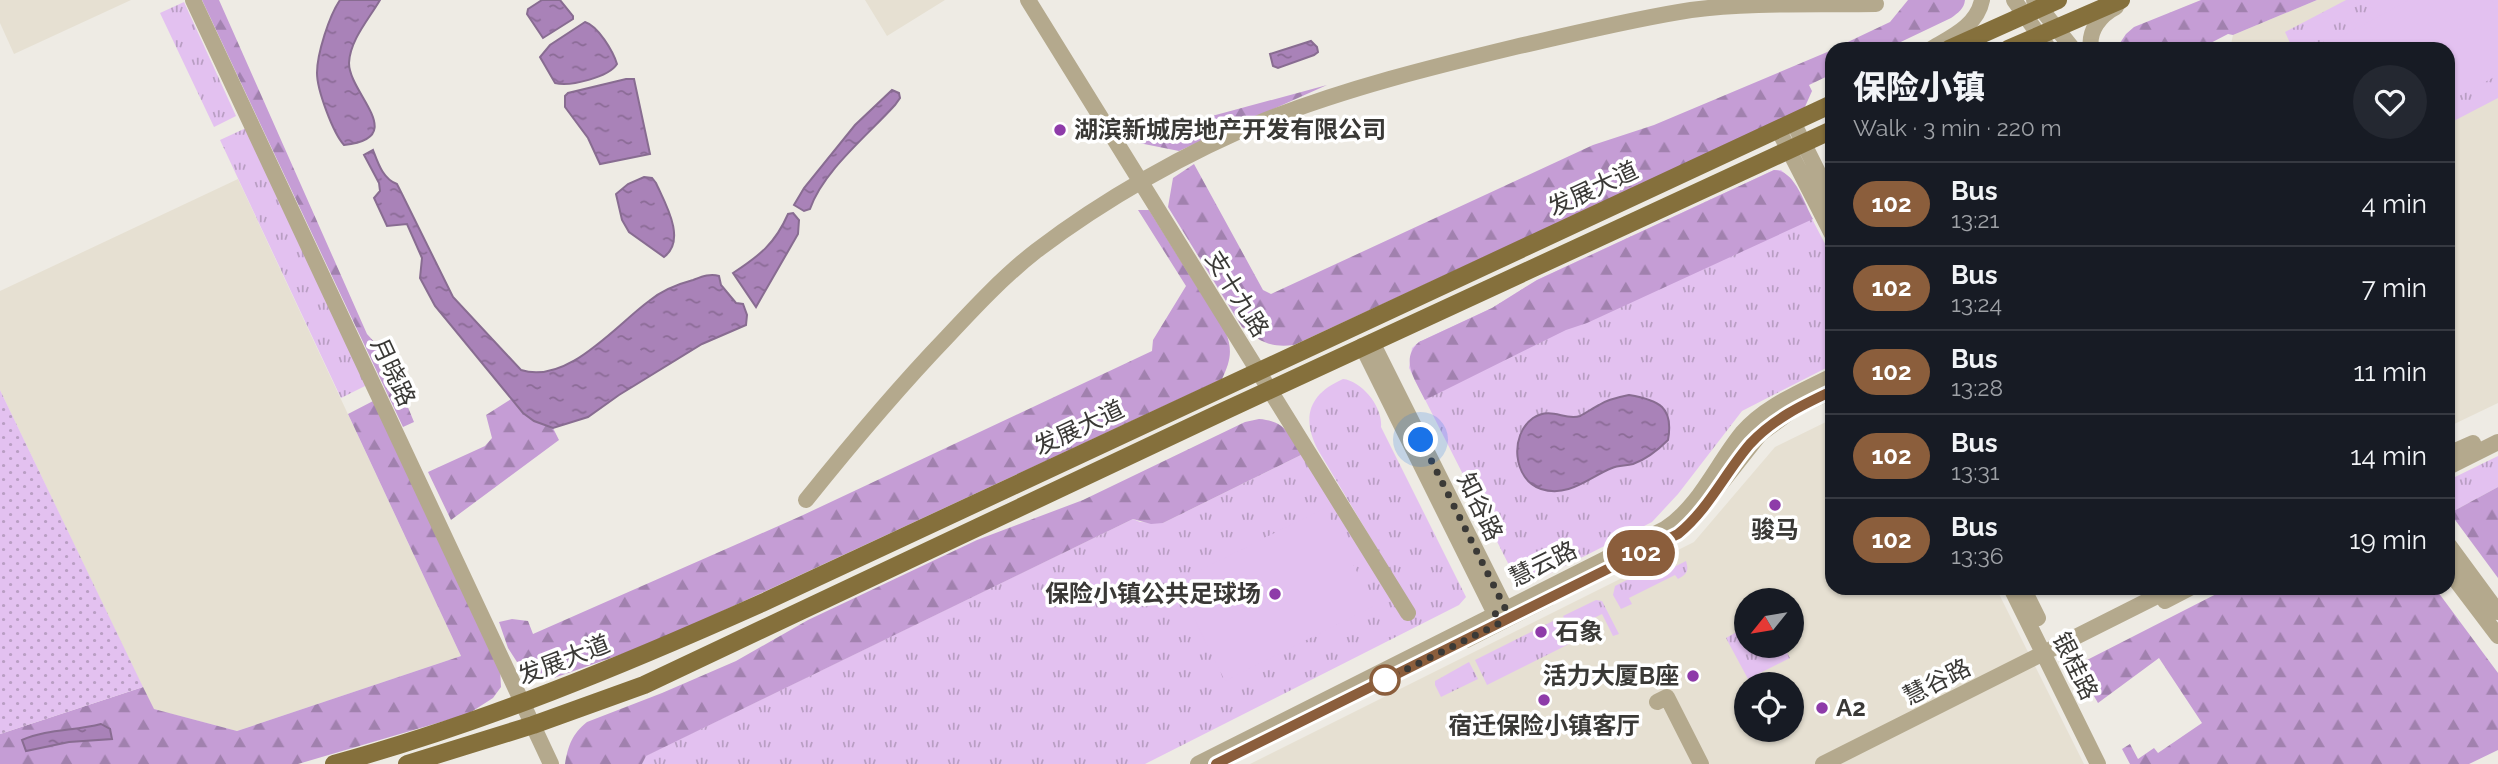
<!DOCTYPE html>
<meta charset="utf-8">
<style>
body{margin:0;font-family:Raleway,"Noto Sans SC",sans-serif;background:#242831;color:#f1f3f6;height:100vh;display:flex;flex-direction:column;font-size:26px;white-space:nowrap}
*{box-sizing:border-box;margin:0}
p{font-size:23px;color:#9ea1a6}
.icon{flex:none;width:38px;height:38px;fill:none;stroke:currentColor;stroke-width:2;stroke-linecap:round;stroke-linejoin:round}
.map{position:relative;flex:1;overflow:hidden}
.drawer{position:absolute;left:1825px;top:42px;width:630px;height:553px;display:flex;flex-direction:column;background:#171b24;border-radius:21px;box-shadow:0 2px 5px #0004}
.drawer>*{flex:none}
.badge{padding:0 14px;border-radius:23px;font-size:24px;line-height:46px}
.needle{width:46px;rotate:240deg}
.fabs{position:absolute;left:1734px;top:588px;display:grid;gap:14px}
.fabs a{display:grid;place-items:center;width:70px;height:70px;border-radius:50%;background:#171b24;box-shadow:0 2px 5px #0004;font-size:35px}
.you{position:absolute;width:35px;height:35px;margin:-18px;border:5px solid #fff;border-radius:50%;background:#1a73e8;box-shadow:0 0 0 10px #1a73e833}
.map>.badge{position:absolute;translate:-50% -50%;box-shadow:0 0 0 4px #fff}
.round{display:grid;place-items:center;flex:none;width:74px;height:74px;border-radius:37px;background:#242831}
.head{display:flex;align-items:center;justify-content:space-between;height:119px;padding:0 28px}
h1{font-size:33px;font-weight:800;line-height:52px}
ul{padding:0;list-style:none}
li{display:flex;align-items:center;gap:21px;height:84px;padding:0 28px;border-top:2px solid #363941}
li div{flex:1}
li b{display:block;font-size:26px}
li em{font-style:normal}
li .badge{min-width:77px;font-weight:700;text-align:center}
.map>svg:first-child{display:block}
.built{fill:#e6e0d2;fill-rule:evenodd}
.grass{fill:url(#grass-tufts)}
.forest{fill:url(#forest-firs)}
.garden{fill:url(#garden-dots)}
.pitch{fill:#e3c1f0}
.water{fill:url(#water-ripples);stroke:#886c91;stroke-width:2}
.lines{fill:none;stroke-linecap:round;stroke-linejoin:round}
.minor{stroke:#b4a98d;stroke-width:16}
.major{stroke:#85703c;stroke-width:18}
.line-casing{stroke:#fff;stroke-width:16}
.line{stroke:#8b5e3c;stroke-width:10}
.walk{stroke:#3a3936;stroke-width:7;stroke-dasharray:0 12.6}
.poi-dot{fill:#8e3ba9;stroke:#fff;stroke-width:2.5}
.stop-dot{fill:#fff;stroke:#8b5e3c;stroke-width:3.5}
.labels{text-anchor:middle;stroke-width:7;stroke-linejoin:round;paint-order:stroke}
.poi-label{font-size:24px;font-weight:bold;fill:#3a3936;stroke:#fff;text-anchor:start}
.street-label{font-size:24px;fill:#3a3936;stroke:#fff}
</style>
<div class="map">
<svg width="2498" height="764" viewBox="0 0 2498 764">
<defs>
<pattern id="grass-tufts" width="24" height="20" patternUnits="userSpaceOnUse" patternTransform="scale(1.75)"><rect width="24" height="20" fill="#e3c1f0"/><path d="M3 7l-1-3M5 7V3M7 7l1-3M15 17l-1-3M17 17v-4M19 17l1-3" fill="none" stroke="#b99ec3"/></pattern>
<pattern id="forest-firs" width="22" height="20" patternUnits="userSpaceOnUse" patternTransform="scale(1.75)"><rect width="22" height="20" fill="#c59dd5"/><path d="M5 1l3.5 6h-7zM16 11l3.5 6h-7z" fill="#a181ae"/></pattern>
<pattern id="garden-dots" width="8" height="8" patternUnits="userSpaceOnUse" patternTransform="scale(1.75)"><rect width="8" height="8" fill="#e3c1f0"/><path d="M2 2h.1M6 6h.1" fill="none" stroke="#b99ec3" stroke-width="1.8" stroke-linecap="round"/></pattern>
<pattern id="water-ripples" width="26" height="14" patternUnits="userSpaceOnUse" patternTransform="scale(1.75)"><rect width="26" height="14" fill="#a982b8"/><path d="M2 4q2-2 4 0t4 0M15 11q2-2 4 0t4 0" fill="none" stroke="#8b6b96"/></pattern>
</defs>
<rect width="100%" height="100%" fill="#eeebe4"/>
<!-- built -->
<path class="built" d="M 0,0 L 131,0 L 14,54 L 0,23 Z
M 865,0 L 945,0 L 887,36 Z
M 2317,0 L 2498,0 L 2498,403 L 2448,427 L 2448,49 L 2230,49 L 2233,35 Z
M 238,179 L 461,656 L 237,731 L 153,709 L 0,390 L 0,291 Z
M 1832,419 L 1832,588 L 1996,588 L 2084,764 L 1250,764 L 1694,542 L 1775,447 ZM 1746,600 L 1792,600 L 1792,646 L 1746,646 ZM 1746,684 L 1792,684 L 1792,730 L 1746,730 Z"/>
<!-- grass -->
<path class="grass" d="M 2346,0 L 2498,0 L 2498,98 L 2448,124 L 2448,49 L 2279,49 L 2290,43 L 2285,32 Z
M 184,2 L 236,116 L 214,127 L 160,13 Z
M 246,128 L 367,385 L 341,398 L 220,140 Z
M 1774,170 L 1781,170 L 1791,179 L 1832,257 L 1832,365 L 1742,411 L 1678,494 L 1652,522 L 1541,578 C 1530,581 1522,581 1513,573 L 1409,368 L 1412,348 L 1419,342 L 1492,308 L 1537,280 Z
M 1343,379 C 1362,381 1383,407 1381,427 L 1466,597 L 1459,605 L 1145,764 L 642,764 L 645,756 L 1133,519 L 1140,522 L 1163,523 L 1303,454 L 1403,619 L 1415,612 L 1318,450 C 1301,417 1309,394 1343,379 Z
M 2498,456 L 2498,487 L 2450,513 L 2448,484 L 2455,477 Z
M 1668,559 L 1672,568 L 1686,561 C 1689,571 1687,574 1678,579 L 1675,575 L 1629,598 L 1632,604 L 1621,609 L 1613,595 L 1615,586 Z
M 1596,600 L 1602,601 L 1619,634 L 1613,636 L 1602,614 L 1570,630 L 1563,616 Z
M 1557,619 L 1569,644 L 1487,685 L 1475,660 Z
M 1742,629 L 1746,637 L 1746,646 L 1751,646 L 1753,649 L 1760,646 L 1783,646 L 1790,658 L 1748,679 L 1726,638 Z
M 1469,662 L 1478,679 L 1441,697 L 1435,685 L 1435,681 Z"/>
<!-- forest -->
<path class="forest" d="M 202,0 L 219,0 L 367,334 L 387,356 L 414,422 L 403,427 Z
M 1908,0 L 1965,0 C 1964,9 1958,13 1951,18 L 1886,49 L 1833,49 L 1890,22 Z
M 2201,0 L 2317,0 L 2233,35 L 2228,34 L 2199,49 L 2116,49 L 2126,34 L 2134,27 Z
M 1832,50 L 1832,74 L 1809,85 L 1812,91 L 1804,109 L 1294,345 C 1271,348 1260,342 1242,327 L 1168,207 L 1173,178 L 1194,164 L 1263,290 L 1271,294 L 1593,145 L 1654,125 Z
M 1327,85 L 1179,151 L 1139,143 L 1138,136 Z
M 1774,170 C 1795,170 1804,203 1813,219 L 1587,323 L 1566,330 L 1425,400 C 1416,381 1399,360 1419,342 L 1492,308 L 1537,280 Z
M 1138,210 L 1149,210 L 1226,333 C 1233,351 1230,362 1222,379 L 686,628 L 625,653 L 551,679 L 537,676 L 517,662 L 508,648 L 499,622 L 512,619 L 528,621 L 533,634 L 801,516 L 1152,351 L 1153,340 L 1186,286 Z
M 511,399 L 534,421 L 553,428 L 559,440 L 451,520 L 428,472 L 485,446 L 492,438 L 486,415 Z
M 375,400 L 500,668 L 501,687 L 493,698 L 468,714 L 298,764 L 0,764 L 0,734 L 143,687 L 154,709 L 237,731 L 461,656 L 348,414 Z
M 1259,419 C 1285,421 1289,434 1303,454 L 1163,523 L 1151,524 L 1133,519 L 646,756 L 642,764 L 565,764 C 568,746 572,734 587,722 L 662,693 L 736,661 L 808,620 L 977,540 L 1083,500 L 1245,422 Z
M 2498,487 L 2498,578 L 2450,513 Z
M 2228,588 L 2435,588 L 2498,673 L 2498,750 L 2469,764 L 2130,764 L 2122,749 L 2130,744 L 2138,759 L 2154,748 L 2158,753 L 2202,723 L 2159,658 L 2098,703 C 2091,690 2079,676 2085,661 Z"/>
<!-- garden -->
<path class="garden" d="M 0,390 L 143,687 L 0,734 Z"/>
<!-- pitch -->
<path class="pitch" d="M 2409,0 L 2492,0 L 2498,11 L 2498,75 L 2448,102 L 2448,49 L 2326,49 L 2331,42 Z
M 1325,508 L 1374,606 L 1225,681 L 1176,582 Z"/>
<!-- water -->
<path class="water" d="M 340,0 L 380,0 C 369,19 350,40 349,63 C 349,94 410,138 344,145 C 333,133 317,90 317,73 C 317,54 329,16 340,0 Z
M 542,0 L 560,0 L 573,16 L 573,19 L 543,38 L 527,14 L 528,9 Z
M 585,22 C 598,26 613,51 617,64 C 609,77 570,87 555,83 L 540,57 L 550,45 Z
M 1311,41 L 1317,47 L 1318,52 L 1314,55 L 1278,68 L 1273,66 L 1270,54 Z
M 626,79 L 634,79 L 650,154 L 600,164 L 588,138 L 565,107 L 565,96 L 568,93 Z
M 892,90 L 899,93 L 900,98 L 895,105 C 868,135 823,171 810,209 L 804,211 L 794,205 L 804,188 L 855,125 Z
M 373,150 C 378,163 383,179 397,184 L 402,194 L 453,297 L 521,370 C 567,385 615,326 649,301 C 661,291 678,284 693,280 C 701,277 710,273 719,276 L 721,285 L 736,303 L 743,304 L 747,315 L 746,325 L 702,344 L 619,395 L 588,417 L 553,428 L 534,421 L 523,413 L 435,306 L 420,278 L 422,258 L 407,224 L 387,226 L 374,198 L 380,191 L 379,183 L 364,155 Z
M 644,177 L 652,178 L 656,183 C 665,203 687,240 664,257 L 629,232 L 622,220 L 616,194 L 628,184 Z
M 793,213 L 799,220 L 798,234 L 756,307 L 733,273 C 759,256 775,244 788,214 Z
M 1629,395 C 1659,400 1674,407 1668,440 C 1658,450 1647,459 1633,464 C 1626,466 1618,465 1612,468 C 1589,477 1569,498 1541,489 C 1513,480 1509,435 1533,418 C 1552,406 1564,421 1580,416 C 1586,413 1593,408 1599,405 C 1608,399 1619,397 1629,395 Z
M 101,724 L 110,729 L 112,739 L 69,742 L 26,751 L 22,740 C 47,729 74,731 101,724 Z"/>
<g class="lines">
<!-- minor -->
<path class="minor" d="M 193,0 L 551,764
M 1028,0 L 1408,613
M 2014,0 L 2049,49
M 2034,0 L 2073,49
M 1931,49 C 1951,37 1977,26 1982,0
M 2091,49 C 2088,31 2100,15 2116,7
M 1793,122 L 1832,200
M 1778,129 L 1832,234
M 1372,342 L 1509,616
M 1362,346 L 1498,620
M 2448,454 L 2473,443
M 2448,467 L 2498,442
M 806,500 C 851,444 897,389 947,337 C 975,307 1004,276 1036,251 C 1103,200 1188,151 1266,120 C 1347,88 1432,67 1515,47 C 1573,34 1632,19 1691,10 C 1751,2 1815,5 1876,4
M 1704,505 L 1760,434 L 1794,409 L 1832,391
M 2448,544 L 2498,612
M 2448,570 L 2498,636
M 2011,588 L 2098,764
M 2023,588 L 2038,618
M 2165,601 L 2190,588
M 1466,640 L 1549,598
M 1657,702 L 1667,697 L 1701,764
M 1198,764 L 1665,529 C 1700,506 1716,465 1742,433 C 1765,406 1801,392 1832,376
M 1823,764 L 2173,588"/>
<!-- major -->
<path class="major" d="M 1949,49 L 2058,0
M 2008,49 L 2121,0
M 334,764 C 481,724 623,665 762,603 L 1832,104
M 407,764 L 533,725 L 644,685 L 1222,412 L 1832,130"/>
</g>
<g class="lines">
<defs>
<path id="line" d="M 1216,764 L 1678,534 C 1708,510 1725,473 1750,444 C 1773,419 1802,405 1832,391"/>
</defs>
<!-- line casing -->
<use href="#line" class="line-casing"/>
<!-- line -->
<use href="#line" class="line"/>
<!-- walk -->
<path class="walk" d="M 1385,680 L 1500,623 L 1495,613 L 1505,608 L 1421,440"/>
</g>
<!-- markers -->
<g class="poi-dot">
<circle cx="1060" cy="130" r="7"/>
<circle cx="1775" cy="505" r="7"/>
<circle cx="1275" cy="594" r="7"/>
<circle cx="1541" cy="632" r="7"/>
<circle cx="1693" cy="676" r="7"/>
<circle cx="1544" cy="700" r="7"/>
<circle cx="1822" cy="708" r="7"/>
</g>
<circle class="stop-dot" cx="1385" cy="680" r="14"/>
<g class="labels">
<!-- poi labels -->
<g class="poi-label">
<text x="1074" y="138">湖滨新城房地产开发有限公司</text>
<text x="1775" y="538" text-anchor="middle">骏马</text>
<text x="1261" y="602" text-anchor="end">保险小镇公共足球场</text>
<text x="1555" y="640">石象</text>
<text x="1679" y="684" text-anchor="end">活力大厦B座</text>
<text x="1836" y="716">A2</text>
<text x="1544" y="734" text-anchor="middle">宿迁保险小镇客厅</text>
</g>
<!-- street labels -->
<g class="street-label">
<text transform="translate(1593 189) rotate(-25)" y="8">发展大道</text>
<text transform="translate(1237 294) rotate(58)" y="8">支十九路</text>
<text transform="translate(393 372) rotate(65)" y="8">月晓路</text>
<text transform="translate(1079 428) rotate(-25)" y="8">发展大道</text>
<text transform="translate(1480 507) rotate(64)" y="8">知谷路</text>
<text transform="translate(1543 564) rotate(-26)" y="8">慧云路</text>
<text transform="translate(564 660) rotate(-21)" y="8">发展大道</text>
<text transform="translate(2075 666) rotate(64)" y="8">银桂路</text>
<text transform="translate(1937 682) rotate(-27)" y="8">慧谷路</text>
</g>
</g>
</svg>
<div class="fabs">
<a><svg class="needle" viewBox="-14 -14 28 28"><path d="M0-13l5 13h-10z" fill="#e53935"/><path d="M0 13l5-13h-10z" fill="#9ea1a6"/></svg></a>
<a><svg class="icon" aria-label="locate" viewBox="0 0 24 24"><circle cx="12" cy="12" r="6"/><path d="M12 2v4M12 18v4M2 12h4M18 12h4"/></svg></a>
</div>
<div class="you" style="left:1421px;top:440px"></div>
<b class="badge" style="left:1641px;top:553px;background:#8b5e3c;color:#fff">102</b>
<section class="drawer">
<div class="head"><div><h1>保险小镇</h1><p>Walk · 3 min · 220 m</p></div><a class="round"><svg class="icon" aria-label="heart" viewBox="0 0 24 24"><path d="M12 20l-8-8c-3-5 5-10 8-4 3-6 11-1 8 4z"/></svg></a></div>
<ul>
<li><span class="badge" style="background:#8b5e3c;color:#fff">102</span><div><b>Bus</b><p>13:21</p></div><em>4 min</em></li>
<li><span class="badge" style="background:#8b5e3c;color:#fff">102</span><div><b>Bus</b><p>13:24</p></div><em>7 min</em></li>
<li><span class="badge" style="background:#8b5e3c;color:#fff">102</span><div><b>Bus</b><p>13:28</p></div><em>11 min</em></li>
<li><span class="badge" style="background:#8b5e3c;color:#fff">102</span><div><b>Bus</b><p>13:31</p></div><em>14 min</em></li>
<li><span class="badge" style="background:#8b5e3c;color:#fff">102</span><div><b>Bus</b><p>13:36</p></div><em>19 min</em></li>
</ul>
</section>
</div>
